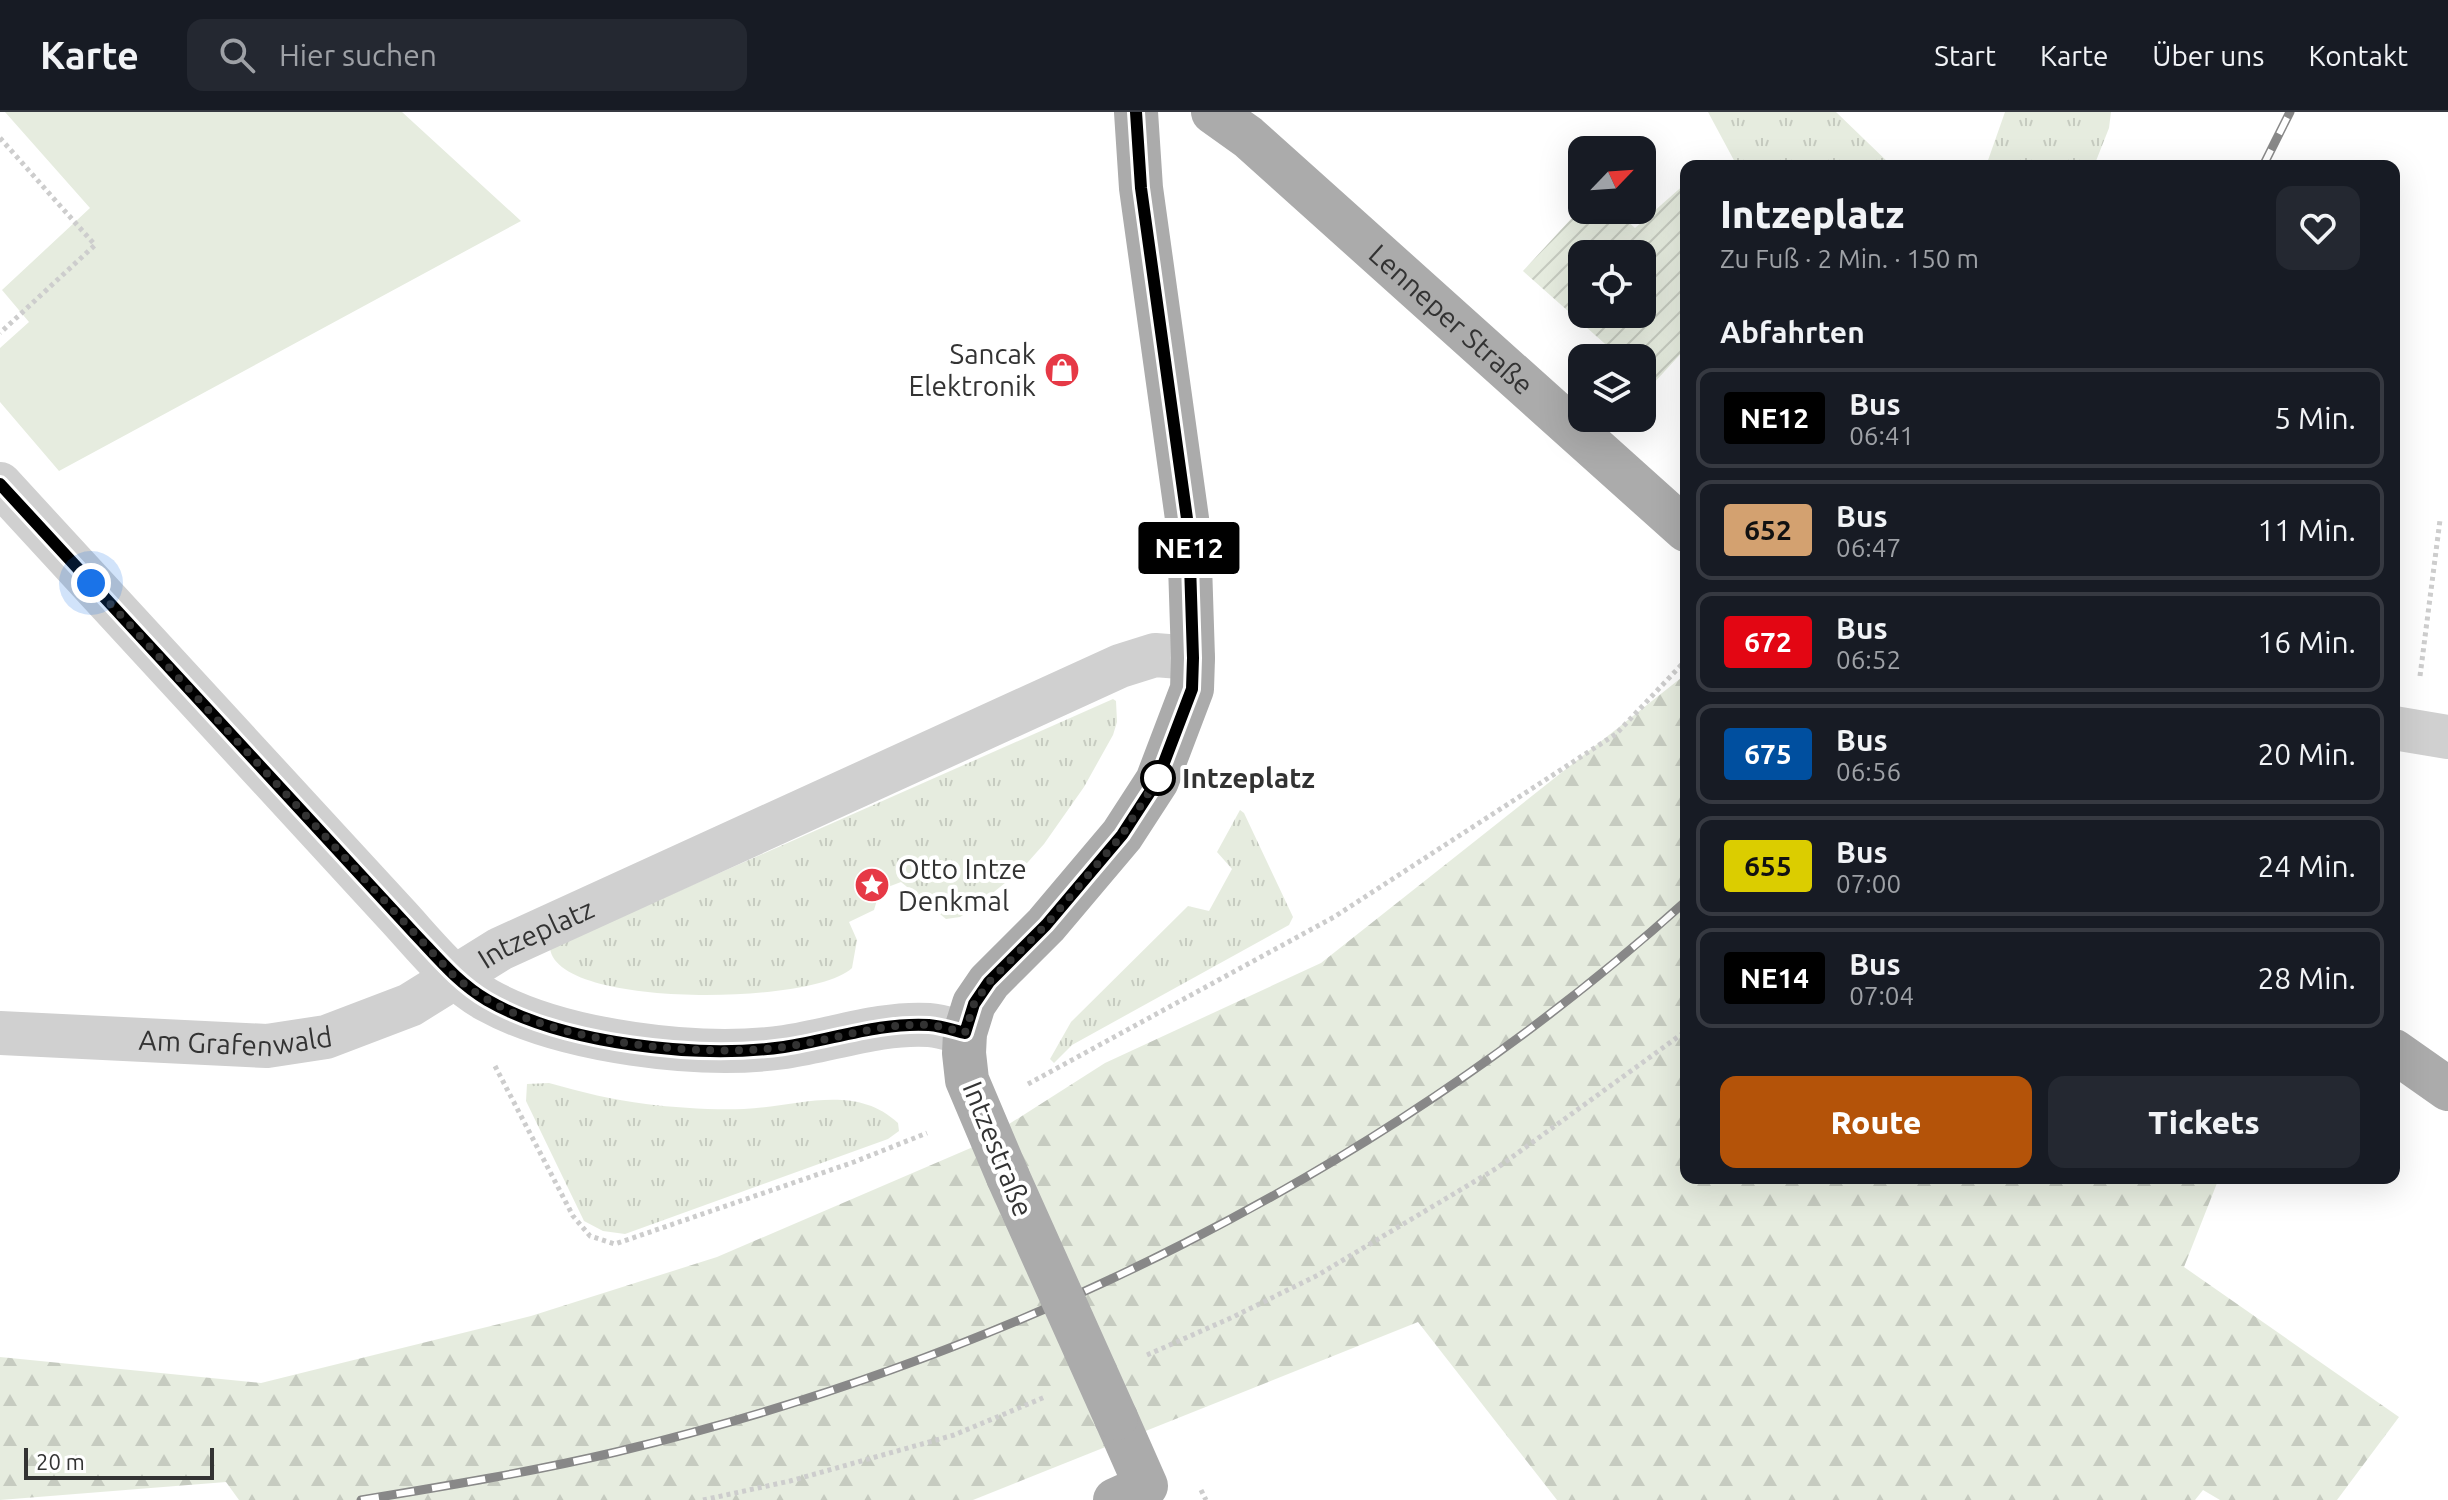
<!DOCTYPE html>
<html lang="de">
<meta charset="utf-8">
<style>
body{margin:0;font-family:Ubuntu,sans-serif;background:#242831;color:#f1f3f6;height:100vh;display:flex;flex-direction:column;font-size:30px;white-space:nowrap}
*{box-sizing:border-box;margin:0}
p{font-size:26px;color:#9ea1a6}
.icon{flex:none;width:44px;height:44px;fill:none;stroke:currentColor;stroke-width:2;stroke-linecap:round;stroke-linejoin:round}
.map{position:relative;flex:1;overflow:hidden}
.side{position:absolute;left:1680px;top:48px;width:720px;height:1024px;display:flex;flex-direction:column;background:#171b24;border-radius:16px;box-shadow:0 8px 32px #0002}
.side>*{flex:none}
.badge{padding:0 16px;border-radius:6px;font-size:28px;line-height:52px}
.needle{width:52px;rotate:65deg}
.tools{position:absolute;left:1568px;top:24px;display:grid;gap:16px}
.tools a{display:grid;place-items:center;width:88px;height:88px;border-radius:16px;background:#171b24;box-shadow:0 8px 32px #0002;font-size:40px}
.scale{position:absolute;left:24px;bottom:20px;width:190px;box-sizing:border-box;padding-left:8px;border:4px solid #333;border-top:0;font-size:22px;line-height:28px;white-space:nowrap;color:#333;-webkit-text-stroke:6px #fff;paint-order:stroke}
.you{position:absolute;width:40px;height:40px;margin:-20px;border:6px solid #fff;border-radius:50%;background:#1a73e8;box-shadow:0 0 0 12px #1a73e833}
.map>.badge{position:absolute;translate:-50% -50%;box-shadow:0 0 0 4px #fff}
h2{padding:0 40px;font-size:30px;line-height:72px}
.round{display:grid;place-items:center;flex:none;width:84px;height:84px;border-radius:16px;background:#242831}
.overview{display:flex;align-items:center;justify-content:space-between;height:136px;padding:0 40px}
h1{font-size:38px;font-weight:800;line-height:60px}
.button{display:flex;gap:16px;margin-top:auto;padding:16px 40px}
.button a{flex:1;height:92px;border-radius:16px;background:#b45309;color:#fff;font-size:32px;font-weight:800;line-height:92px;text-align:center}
.button a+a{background:#242831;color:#f1f3f6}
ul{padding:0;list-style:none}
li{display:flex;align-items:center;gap:24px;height:100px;margin:0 16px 12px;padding:0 24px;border:4px solid #363941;border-radius:16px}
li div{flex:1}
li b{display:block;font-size:30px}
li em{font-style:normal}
li .badge{min-width:88px;font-weight:700;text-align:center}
header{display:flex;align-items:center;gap:48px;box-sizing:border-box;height:112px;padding:0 40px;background:#171b24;border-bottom:2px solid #363941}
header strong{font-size:38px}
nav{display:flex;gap:44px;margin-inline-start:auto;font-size:28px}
.search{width:560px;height:72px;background:#242831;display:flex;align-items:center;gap:20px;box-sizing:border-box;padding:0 28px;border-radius:16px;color:#9ea1a6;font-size:30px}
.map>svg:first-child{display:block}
.grass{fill:url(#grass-tufts)}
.forest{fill:url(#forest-firs)}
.park{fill:#e6ecdf}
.garden{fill:url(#garden-furrows);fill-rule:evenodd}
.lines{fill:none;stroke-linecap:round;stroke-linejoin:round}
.path{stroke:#cdcdcd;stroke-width:5;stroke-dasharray:4 4;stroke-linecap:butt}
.minor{stroke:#d0d0d0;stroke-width:44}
.major{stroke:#ababab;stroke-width:44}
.rail-casing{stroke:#888;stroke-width:9}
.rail{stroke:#fff;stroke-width:6;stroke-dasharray:18;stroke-linecap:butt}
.major-bridge{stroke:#ababab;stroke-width:44}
.line-casing{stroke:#fff;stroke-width:18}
.line{stroke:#000;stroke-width:12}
.walk{stroke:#333;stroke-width:8;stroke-dasharray:0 14.4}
.stop-dot{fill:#fff;stroke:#000;stroke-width:4}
.labels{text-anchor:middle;stroke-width:8;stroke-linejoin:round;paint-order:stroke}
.street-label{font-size:28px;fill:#333;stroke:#fff}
.poi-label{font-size:28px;fill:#333;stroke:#fff;text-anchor:end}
.stop-label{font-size:28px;font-weight:bold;fill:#333;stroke:#fff;text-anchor:start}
</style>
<header>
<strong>Karte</strong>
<div class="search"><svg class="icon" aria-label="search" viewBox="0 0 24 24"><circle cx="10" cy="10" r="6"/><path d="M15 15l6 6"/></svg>Hier suchen</div>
<nav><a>Start</a><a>Karte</a><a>Über uns</a><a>Kontakt</a></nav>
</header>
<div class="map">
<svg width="2448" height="1388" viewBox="0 0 2448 1388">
<defs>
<pattern id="grass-tufts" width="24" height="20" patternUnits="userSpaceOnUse" patternTransform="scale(2)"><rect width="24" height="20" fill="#e6ecdf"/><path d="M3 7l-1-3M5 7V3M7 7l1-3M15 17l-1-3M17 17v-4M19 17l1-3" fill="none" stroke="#c6cbc0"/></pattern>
<pattern id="forest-firs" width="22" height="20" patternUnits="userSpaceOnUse" patternTransform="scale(2)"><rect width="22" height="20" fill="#e6ecdf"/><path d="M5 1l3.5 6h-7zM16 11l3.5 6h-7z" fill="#c6cbc0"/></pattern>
<pattern id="garden-furrows" width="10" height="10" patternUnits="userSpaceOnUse" patternTransform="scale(2)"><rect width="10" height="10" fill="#e6ecdf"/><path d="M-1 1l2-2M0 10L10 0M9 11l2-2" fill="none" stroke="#c6cbc0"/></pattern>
</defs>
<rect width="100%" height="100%" fill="#fff"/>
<!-- grass -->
<path class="grass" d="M 1708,0 L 1836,0 L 1892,54 L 1737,54 Z
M 2005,0 L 2111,0 L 2109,16 L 2094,54 L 1986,54 Z
M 1113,587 L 1116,589 L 1117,610 L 1113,623 L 1084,675 L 1044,732 L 1020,759 L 974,796 L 960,805 L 946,807 L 901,770 L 880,778 L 874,798 L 849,810 L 857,828 L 852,856 C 814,893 556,897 550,836 Z
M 1240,698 L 1244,701 L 1293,805 L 1289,813 L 1072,933 L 1054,951 L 1050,947 L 1071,910 L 1188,794 L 1209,799 L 1232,757 L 1217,740 Z
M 549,971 C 581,980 613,988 646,992 C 677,996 713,998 744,997 C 795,995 855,970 898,1011 L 899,1019 L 888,1027 L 625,1122 L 603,1119 L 584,1109 L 526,989 L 527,972 Z"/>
<!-- forest -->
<path class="forest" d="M 1686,562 L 1686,1066 L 2219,1066 L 2184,1155 L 2399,1305 L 2337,1388 L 2220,1388 L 2203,1378 L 2195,1388 L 1557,1388 L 1418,1210 L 973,1388 L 239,1388 L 226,1370 L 0,1388 L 0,1245 L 261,1271 L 531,1204 L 717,1145 L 973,1035 L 1105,951 L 1321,851 Z"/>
<!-- park -->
<path class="park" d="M 5,0 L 402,0 L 521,109 L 59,359 L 0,290 L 0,236 L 29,210 L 2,178 L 90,96 Z"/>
<!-- garden -->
<path class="garden" d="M 1686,71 L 1686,236 L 1652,273 L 1642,264 L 1642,246 L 1621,246 L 1523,159 L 1582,95 L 1582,98 L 1615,98 L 1635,116 ZM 1582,142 L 1642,142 L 1642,202 L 1582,202 Z"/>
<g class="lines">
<!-- path -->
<path class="path" d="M 0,26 L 95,133 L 0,221
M 2420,564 L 2440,408
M 495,954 L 573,1104 L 590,1124 L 615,1132 L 854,1050 L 927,1021
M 1028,972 L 1334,805 L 1616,622 L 1686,548
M 1147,1243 L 1233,1205 L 1318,1163 L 1497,1056 L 1686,919
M 1201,1378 L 1206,1388
M 703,1388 L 790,1369 L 954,1323 L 1045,1285"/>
<!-- minor -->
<g class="minor">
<path d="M 0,372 L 395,801 C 423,831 451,868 487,888 C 563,930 700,947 785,935 C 832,928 881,910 929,913 C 941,914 953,918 965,921"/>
<path d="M 2394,616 L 2448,625"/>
<path id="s1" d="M 0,921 L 267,934 L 326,925 L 410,893 L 500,837 L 1120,554 L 1155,543 L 1193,546"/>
</g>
<!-- major -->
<g class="major">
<path id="s2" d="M 1213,0 L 1248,25 L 1686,418"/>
<path d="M 2394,939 L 2448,977"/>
<path d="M 1008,1065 L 967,968 L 964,941 L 965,921 L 974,892 L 989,870 L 1046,813 L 1122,723 L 1157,669 L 1192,577 L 1193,546 L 1189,421 L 1141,76 L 1136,0"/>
<path d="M 1115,1388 L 1146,1374 L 1116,1306"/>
</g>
<defs>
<path id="rail" d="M 2263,54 L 2290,0
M 361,1388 C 446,1374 531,1360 616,1340 C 1008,1246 1385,1060 1686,789"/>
</defs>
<!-- rail casing -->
<use href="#rail" class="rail-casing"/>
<!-- rail -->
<use href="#rail" class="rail"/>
<!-- major-bridge -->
<path class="major-bridge" d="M 1008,1065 L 1116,1306"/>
</g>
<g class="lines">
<defs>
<path id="line" d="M 0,372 L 415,822 C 437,845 458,871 487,888 C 563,932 698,947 784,935 C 831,928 881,910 929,913 C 941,914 953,918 965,921 L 974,892 L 989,870 L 1046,813 L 1122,723 L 1157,669 L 1192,577 L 1193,546 L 1189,421 L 1141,76 L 1136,0"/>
</defs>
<!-- line casing -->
<use href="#line" class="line-casing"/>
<!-- line -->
<use href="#line" class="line"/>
<!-- walk -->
<path class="walk" d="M 91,471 L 455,865 C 465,872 474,880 485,886 C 556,931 701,946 783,935 C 831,929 881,910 929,913 C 941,914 953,918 965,921 L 974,892 L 989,870 L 1046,813 L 1122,723 L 1158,666"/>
</g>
<!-- icons -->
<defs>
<symbol id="shop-disc" viewBox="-11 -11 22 22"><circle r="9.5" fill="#e63946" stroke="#fff"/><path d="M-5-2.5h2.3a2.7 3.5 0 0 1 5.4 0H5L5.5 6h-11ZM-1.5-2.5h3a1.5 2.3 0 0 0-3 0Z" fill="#fff"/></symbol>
<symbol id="sight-disc" viewBox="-11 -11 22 22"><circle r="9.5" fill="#e63946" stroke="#fff"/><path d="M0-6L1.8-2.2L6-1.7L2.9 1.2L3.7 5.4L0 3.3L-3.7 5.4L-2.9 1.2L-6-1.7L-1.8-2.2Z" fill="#fff"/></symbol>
</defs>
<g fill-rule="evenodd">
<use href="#shop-disc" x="1042" y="238" width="40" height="40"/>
<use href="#sight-disc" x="852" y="753" width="40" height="40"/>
</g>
<!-- markers -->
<circle class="stop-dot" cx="1158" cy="666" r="16"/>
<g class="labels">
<!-- street labels -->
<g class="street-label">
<text dy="10" stroke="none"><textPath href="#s2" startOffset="316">Lenneper Straße</textPath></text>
<text dy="10" stroke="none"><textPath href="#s1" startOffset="562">Intzeplatz</textPath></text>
<text dy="10" stroke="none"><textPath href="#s1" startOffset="236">Am Grafenwald</textPath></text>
<text transform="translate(998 1037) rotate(68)" y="10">Intzestraße</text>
</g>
<!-- poi labels -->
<g class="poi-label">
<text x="1036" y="252">Sancak<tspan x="1036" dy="32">Elektronik</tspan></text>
<text x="898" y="767" text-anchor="start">Otto Intze<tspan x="898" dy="32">Denkmal</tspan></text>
</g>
<!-- stop labels -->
<g class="stop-label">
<text x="1182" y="676">Intzeplatz</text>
</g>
</g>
</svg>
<div class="tools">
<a><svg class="needle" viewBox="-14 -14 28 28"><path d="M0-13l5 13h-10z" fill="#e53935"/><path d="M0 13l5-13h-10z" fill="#9ea1a6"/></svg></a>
<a><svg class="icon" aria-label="locate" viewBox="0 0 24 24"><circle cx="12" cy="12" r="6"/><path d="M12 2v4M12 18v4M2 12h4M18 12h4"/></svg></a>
<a><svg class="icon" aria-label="layers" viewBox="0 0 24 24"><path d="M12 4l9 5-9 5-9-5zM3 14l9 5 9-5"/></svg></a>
</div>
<div class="scale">20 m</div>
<div class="you" style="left:91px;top:471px"></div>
<b class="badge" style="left:1189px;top:436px;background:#000;color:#fff">NE12</b>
<section class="side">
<div class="overview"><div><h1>Intzeplatz</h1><p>Zu Fuß · 2 Min. · 150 m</p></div><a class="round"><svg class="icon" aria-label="heart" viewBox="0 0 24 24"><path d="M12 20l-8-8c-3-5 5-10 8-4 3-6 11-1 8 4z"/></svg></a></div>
<h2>Abfahrten</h2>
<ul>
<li><span class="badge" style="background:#000;color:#fff">NE12</span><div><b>Bus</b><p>06:41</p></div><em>5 Min.</em></li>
<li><span class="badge" style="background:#d3a170;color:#111">652</span><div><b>Bus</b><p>06:47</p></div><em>11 Min.</em></li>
<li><span class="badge" style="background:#e30613;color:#fff">672</span><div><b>Bus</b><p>06:52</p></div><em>16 Min.</em></li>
<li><span class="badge" style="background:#004f9f;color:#fff">675</span><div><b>Bus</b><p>06:56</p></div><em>20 Min.</em></li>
<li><span class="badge" style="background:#dbcd00;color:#111">655</span><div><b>Bus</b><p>07:00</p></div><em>24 Min.</em></li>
<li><span class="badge" style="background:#000;color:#fff">NE14</span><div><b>Bus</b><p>07:04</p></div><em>28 Min.</em></li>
</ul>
<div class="button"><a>Route</a><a>Tickets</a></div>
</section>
</div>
